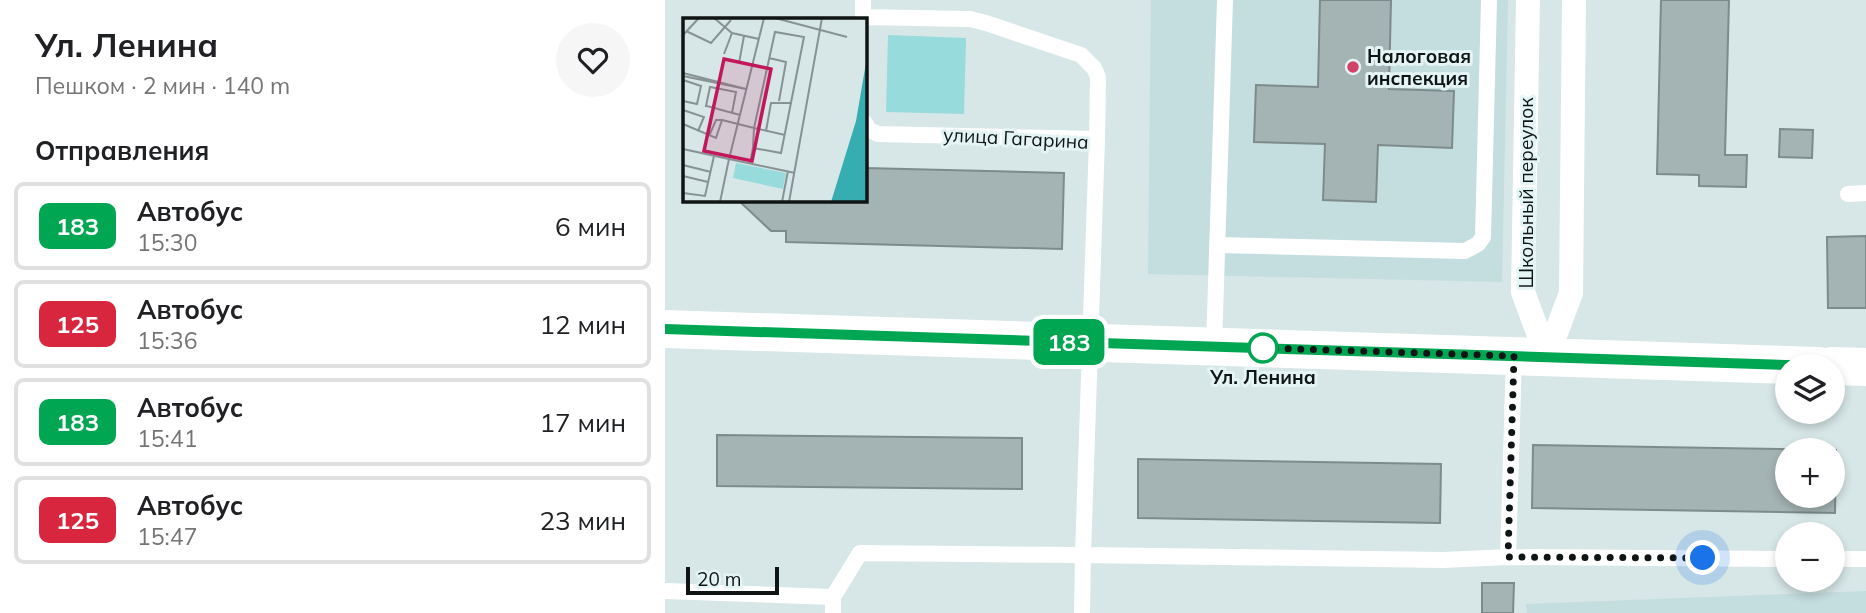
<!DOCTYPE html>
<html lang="ru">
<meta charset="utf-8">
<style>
body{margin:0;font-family:Mulish,sans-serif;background:#f6f6f6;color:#202124;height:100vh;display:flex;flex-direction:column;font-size:26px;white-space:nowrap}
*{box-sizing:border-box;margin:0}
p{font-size:23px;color:#757577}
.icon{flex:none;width:38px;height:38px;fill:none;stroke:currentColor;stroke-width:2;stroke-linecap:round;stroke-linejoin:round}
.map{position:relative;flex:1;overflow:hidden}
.sheet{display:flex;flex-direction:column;background:#fff;width:665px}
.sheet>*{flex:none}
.badge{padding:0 14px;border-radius:10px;font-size:24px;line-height:46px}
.buttons{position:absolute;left:1110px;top:354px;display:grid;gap:14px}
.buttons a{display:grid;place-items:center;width:70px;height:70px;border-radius:50%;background:#fff;box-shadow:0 4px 10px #0003;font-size:35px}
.scale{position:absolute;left:21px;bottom:18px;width:93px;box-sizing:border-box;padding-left:7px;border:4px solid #0f1515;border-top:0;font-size:19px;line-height:24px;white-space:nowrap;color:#0f1515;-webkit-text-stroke:5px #e4f4f4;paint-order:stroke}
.you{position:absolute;width:35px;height:35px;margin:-18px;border:5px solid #fff;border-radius:50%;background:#1a73e8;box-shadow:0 0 0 10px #1a73e833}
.map>.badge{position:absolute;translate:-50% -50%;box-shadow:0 0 0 4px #fff}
h2{padding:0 35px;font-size:26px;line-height:63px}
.round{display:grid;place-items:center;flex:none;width:74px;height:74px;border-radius:37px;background:#f6f6f6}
.head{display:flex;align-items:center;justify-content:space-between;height:119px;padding:0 35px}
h1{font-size:33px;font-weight:700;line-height:52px}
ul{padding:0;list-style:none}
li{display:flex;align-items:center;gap:21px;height:88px;margin:0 14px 10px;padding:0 21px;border:4px solid #e0e0e0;border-radius:10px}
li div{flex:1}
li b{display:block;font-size:26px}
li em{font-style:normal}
li .badge{min-width:77px;font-weight:700;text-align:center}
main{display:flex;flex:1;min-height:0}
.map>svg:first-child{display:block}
.built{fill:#c4ddde}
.green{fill:#97dbdc}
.building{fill:#a4b3b3;stroke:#7d8b8b;stroke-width:2;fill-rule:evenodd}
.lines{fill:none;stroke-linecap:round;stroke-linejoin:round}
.service{stroke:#fff;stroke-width:16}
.pedestrian{stroke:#fff;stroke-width:24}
.secondary{stroke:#fff;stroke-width:38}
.line-casing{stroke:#fff;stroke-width:16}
.line{stroke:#00a651;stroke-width:10}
.walk{stroke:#0f1515;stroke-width:7;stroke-dasharray:0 12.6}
.poi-dot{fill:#d24369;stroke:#e4f4f4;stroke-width:2.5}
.stop-dot{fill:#fff;stroke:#00a651;stroke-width:3.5}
.labels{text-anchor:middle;stroke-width:6;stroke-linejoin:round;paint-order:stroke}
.poi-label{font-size:19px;font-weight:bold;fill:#0f1515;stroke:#e4f4f4;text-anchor:start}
.street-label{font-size:19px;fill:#0f1515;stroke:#e4f4f4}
.stop-label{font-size:19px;font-weight:bold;fill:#0f1515;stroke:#e4f4f4}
.inset-road{fill:none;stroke:#879293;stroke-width:2}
.view{fill:#c2185b;fill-opacity:0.15;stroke:#c2185b;stroke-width:3.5}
.inset-edge{fill:none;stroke:#0f1515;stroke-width:3.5}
</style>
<main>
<section class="sheet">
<div class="head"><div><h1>Ул. Ленина</h1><p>Пешком · 2 мин · 140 m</p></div><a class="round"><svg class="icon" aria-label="heart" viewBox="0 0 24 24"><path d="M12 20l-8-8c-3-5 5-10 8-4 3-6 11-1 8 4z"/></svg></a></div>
<h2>Отправления</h2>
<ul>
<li><span class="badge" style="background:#00a651;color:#fff">183</span><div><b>Автобус</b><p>15:30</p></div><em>6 мин</em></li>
<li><span class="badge" style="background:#d7263d;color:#fff">125</span><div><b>Автобус</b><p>15:36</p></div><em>12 мин</em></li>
<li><span class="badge" style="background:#00a651;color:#fff">183</span><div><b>Автобус</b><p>15:41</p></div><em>17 мин</em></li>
<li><span class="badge" style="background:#d7263d;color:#fff">125</span><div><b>Автобус</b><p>15:47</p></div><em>23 мин</em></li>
</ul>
</section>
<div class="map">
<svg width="1201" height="613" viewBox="0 0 1201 613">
<rect width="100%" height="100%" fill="#d7e6e7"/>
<!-- built -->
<path class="built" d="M 486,0 L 843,0 L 837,282 L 483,274 Z
M 1201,591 L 1201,613 L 862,613 L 861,604 Z"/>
<!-- green -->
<path class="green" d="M 223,35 L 301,38 L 299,114 L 221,112 Z"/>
<!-- building -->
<path class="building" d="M 655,0 L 726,0 L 724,89 L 789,91 L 787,148 L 713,145 L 711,202 L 658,200 L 660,144 L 589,142 L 591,85 L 653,87 Z
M 996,0 L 1064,0 L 1060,155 L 1082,155 L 1081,187 L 1034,186 L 1034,175 L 992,174 Z
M 1115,129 L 1148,130 L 1147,158 L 1114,157 Z
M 200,168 L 399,173 L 397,249 L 121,242 L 121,231 L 106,231 L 73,200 L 200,200 Z
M 1201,236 L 1201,308 L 1163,308 L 1162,237 Z
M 52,435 L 357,438 L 357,489 L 52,486 Z
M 868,445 L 1171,450 L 1170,513 L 867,508 ZM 1122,450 L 1167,450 L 1167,495 L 1122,495 Z
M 473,459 L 776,464 L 775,523 L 473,518 Z
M 817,583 L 849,583 L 848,613 L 817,613 Z"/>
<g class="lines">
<!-- service -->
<path class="service" d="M 198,17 L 305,19 L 321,23 L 416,55 L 429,68 L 433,77 L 432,139
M 198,19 L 198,0
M 200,123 L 204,130 L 213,134 L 432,139 L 418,555 L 778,560 L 843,557 L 1122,559
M 1183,194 L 1201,193
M 552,245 L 800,251 L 813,244 L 818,237 L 824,0
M 549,347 L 560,0
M 843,557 L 849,356
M 1167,559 L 1201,559
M 0,591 L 168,597 L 168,613
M 168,597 L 195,553 L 418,555 L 417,613"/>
<!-- pedestrian -->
<path class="pedestrian" d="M 863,0 L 858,292 L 882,357
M 882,357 L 906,293 L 909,0"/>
<!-- secondary -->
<path class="secondary" d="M 0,329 L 1154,366
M 1167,366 L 1201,367"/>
</g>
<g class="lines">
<defs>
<path id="line" d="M 0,329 L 1154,366"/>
</defs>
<!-- line casing -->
<use href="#line" class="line-casing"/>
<!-- line -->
<use href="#line" class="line"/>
<!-- walk -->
<path class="walk" d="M 598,348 L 849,356 L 843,557 L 1038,558"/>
</g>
<!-- markers -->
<circle class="poi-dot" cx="688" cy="67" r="7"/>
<circle class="stop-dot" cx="598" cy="348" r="14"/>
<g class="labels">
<!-- poi labels -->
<g class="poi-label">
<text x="702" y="63">Налоговая<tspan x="702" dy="22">инспекция</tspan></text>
</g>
<!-- street labels -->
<g class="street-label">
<text transform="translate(351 138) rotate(3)" y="7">улица Гагарина</text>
<text transform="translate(861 193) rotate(-90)" y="7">Школьный переулок</text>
</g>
<!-- stop labels -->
<g class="stop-label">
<text x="598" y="384">Ул. Ленина</text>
</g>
</g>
<!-- overview -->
<g transform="translate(18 18)">
<rect width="184" height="184" fill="#d7e6e7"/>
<path d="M 53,145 L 103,155 L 100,171 L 50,160 Z" fill="#97dbdc"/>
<path d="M 184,39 L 184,184 L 148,184 L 173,103 Z" fill="#36adb0"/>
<path class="inset-road" d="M 31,0 L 49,15 L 76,21M 92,0 L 164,19M 3,13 L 28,25 L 48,2M 0,17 L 16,0M 41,36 L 49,15M 86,40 L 103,44 L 96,83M 56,45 L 61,18M 0,55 L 63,71M 0,58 L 63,71M 0,62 L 18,68 L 14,86 L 0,83M 0,92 L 21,99 L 15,113M 49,95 L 53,74 L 27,69 L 23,88 L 24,88 L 57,97M 0,106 L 33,120 L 39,102 L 71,110 L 92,14 L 121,19 L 98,135 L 70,130 L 67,145M 83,113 L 88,85 L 109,85M 26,118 L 33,102 L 39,102M 70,130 L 71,110 L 102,117M 0,131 L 46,141 L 81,0M 0,147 L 28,154M 0,158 L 25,164M 0,175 L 22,178 L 31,138M 37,184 L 46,141 L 112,155M 99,184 L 105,153M 106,184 L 139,0"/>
<path class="view" d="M 41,41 L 88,51 L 69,143 L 21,133 Z"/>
<rect width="184" height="184" class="inset-edge"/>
</g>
</svg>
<div class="buttons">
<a><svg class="icon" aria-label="layers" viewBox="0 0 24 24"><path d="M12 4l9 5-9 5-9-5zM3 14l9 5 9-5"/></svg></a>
<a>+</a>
<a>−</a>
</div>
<div class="scale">20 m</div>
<div class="you" style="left:1038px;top:558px"></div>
<b class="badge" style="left:404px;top:342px;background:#00a651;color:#fff">183</b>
</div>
</main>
